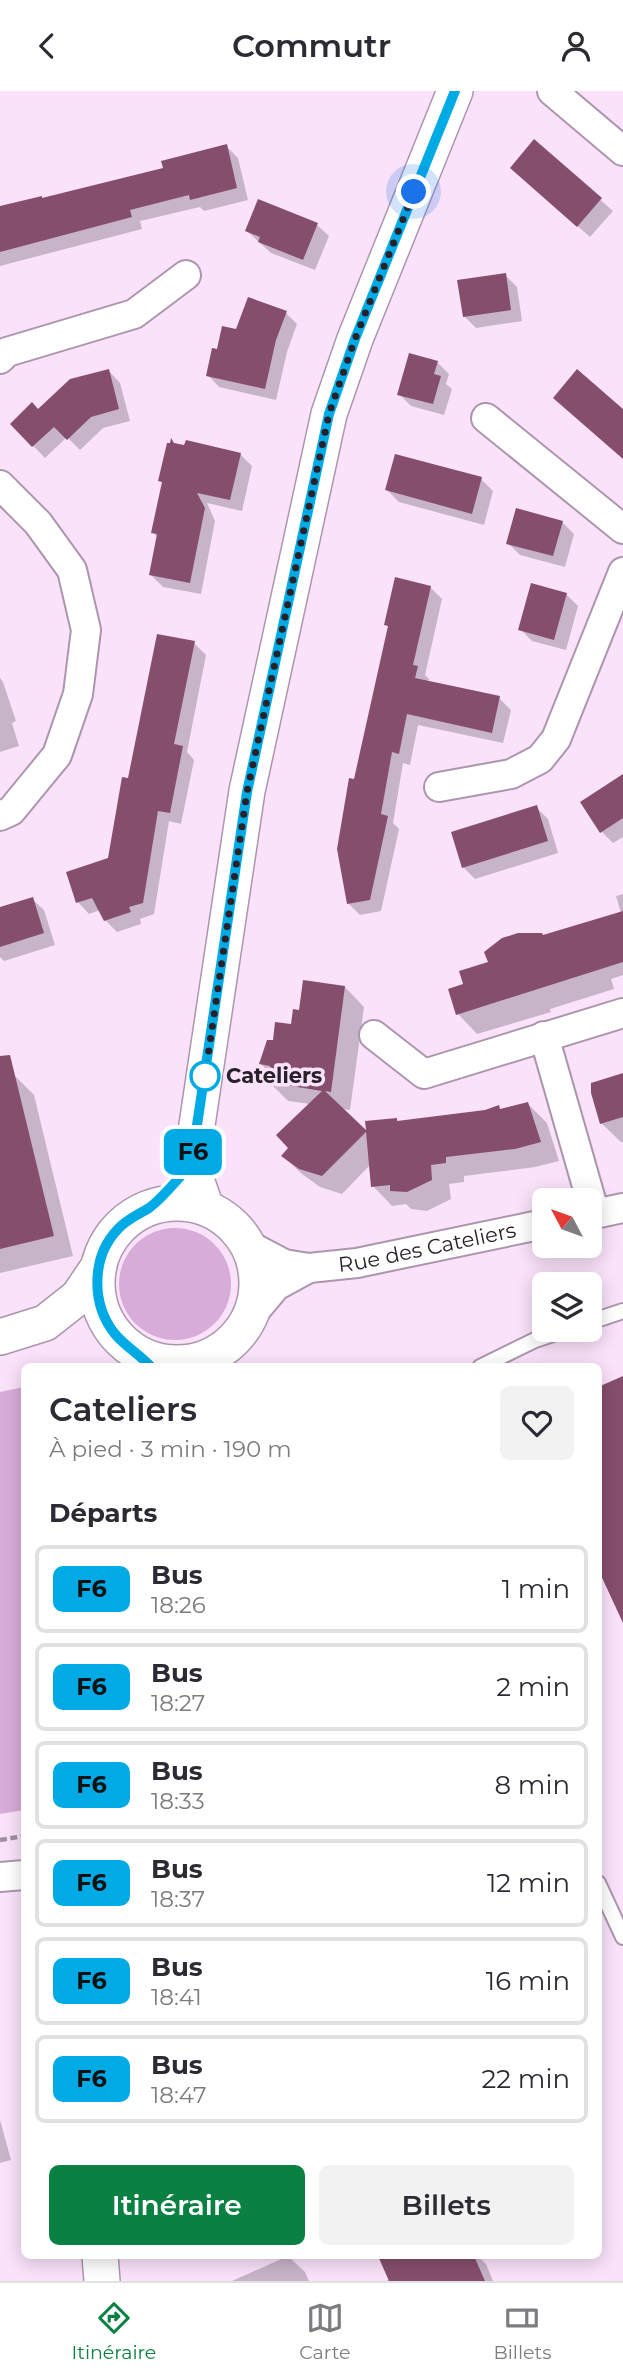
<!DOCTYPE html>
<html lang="fr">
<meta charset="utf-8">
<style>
body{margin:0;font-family:Montserrat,sans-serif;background:#f2f2f3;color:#2b2b33;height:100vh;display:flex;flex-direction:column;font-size:26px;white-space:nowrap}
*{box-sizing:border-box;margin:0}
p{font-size:23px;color:#7c7c81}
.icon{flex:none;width:38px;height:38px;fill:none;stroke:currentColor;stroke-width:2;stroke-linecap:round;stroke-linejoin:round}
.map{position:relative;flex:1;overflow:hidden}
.sheet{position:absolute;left:21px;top:1272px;width:581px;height:896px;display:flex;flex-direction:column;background:#fff;border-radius:10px;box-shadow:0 4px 18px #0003}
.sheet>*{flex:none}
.badge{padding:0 14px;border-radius:10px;font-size:24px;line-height:46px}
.needle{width:46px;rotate:311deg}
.fabs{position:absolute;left:532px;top:1097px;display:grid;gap:14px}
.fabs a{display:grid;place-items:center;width:70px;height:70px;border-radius:10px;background:#fff;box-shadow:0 4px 18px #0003;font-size:35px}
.you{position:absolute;width:35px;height:35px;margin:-18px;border:5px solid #fff;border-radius:50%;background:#1a73e8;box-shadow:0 0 0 10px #1a73e833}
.map>.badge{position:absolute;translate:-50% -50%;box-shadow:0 0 0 4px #fff}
h2{padding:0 28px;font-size:26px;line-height:63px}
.round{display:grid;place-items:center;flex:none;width:74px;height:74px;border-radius:10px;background:#f2f2f3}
.overview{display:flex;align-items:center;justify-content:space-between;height:119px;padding:0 28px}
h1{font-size:33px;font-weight:600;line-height:52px}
.action{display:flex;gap:14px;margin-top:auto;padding:14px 28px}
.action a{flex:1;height:80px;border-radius:10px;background:#0b8043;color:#fff;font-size:28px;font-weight:600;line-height:80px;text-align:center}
.action a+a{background:#f2f2f3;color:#2b2b33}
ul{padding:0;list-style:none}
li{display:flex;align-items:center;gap:21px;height:88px;margin:0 14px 10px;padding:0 14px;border:4px solid #e1e1e2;border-radius:10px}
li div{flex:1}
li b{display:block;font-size:26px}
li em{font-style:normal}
li .badge{min-width:77px;font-weight:700;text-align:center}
header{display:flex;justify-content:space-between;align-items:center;height:91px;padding:0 28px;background:#fff;font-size:32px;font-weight:600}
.tabs{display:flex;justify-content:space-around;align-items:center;height:98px;border-top:2px solid #e1e1e2;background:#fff;font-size:19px;color:#7c7c81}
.tabs a{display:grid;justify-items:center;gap:4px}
.tabs .active{color:#0b8043}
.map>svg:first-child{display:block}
.green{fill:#d8acd9}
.shadow{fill:#0003}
.building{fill:#864e6d}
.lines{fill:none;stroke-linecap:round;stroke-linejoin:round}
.service-casing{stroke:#ac96ad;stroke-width:18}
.minor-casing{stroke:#ac96ad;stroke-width:32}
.tertiary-casing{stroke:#ac96ad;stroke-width:38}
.path{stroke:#9f8ea0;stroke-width:4.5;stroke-dasharray:7 3.5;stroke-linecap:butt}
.service{stroke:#fff;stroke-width:14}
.minor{stroke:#fff;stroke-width:28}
.tertiary{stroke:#fff;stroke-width:35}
.line-casing{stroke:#fff;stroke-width:16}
.line{stroke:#00abe5;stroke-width:10}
.walk{stroke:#29212a;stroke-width:7;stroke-dasharray:0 12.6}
.stop-dot{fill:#fff;stroke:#00abe5;stroke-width:3.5}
.labels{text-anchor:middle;stroke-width:7;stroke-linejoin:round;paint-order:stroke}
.stop-label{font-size:21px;font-weight:bold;fill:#29212a;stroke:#fae2fa;text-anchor:start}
.street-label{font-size:21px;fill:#29212a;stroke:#fae2fa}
</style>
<header><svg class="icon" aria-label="back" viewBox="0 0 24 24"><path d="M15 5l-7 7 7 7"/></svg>Commutr<svg class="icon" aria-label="person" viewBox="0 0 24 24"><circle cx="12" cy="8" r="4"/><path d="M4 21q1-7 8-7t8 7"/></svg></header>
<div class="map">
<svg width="623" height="2190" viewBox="0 0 623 2190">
<rect width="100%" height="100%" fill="#fae2fa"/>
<!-- green -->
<path class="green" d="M119 1193a56 56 0 1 1 112 0a56 56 0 1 1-112 0Z
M 24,1296 L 24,1719 L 0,1723 L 0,1301 Z"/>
<!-- shadow -->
<path class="shadow" d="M 534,51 L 613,120 L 590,146 L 524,88 Z
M 226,55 L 238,67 L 248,109 L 204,120 L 200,116 L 140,130 L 142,138 L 0,175 L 0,118 L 165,79 Z
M 317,134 L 329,145 L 315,179 L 271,162 L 247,140 Z
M 505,184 L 517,196 L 522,230 L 476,237 L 464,225 Z
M 286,222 L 297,233 L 287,261 L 276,309 L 219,296 L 208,284 L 218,260 L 237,240 Z
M 437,271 L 449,283 L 446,293 L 452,298 L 444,324 L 411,315 L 399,303 Z
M 109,280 L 120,292 L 130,330 L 103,337 L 80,359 L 67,346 L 45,367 L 12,333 Z
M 176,354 L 241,364 L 252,375 L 242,420 L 207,412 L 215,430 L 201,503 L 163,496 L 151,484 L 158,447 L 153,441 L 163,393 L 160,389 Z
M 481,388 L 493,400 L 484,434 L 399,411 L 387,399 Z
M 562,431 L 574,443 L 565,476 L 520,464 L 508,452 Z
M 430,496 L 442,508 L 425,584 L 429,588 L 428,591 L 499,607 L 511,619 L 503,652 L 418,634 L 410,674 L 403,672 L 393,732 L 399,738 L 381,820 L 360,824 L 348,812 L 355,690 L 390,537 L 386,533 Z
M 566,503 L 578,515 L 566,559 L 532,550 L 520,538 Z
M 194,552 L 206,564 L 187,661 L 194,669 L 181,733 L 169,730 L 154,823 L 140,828 L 141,833 L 117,841 L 105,829 L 100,819 L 89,823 L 78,811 L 110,768 L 129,689 Z
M 0,587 L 3,591 L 16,630 L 12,632 L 19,655 L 0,661 Z
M 623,689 L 623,746 L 613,752 L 601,740 Z
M 536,716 L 548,728 L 558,762 L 475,788 L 463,776 Z
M 623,803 L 623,884 L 611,888 L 614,898 L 550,918 L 551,921 L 477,943 L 458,923 L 465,894 L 490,872 L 544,846 L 621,822 L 616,805 Z
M 32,808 L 44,819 L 55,854 L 4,870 L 0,866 L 0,818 Z
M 345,896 L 364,916 L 350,1019 L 341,1018 L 368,1044 L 396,1028 L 400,1032 L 502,1020 L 528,1013 L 547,1032 L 559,1070 L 535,1076 L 464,1085 L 464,1091 L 449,1093 L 451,1108 L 427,1120 L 411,1118 L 406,1113 L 392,1115 L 373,1095 L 371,1073 L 342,1103 L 320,1096 L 302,1083 L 283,1065 L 291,1057 L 310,1013 L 288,1010 L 269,991 L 270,982 L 261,973 L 274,951 L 292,935 L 300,921 Z
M 14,984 L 34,1004 L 73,1165 L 0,1182 L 0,987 Z
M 623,984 L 623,1051 L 621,1051 L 601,1032 Z
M 0,2029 L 11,2069 L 0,2072 Z
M 288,2165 L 305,2181 L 309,2190 L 232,2190 Z
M 380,2165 L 477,2165 L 486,2173 L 493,2190 L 386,2190 L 390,2188 Z"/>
<!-- building -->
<path class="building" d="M 534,48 L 602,107 L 577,136 L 510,77 Z
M 227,53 L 237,97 L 190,109 L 189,104 L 130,119 L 132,126 L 0,161 L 0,115 L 42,105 L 42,107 L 163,77 L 161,70 Z
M 258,108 L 318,132 L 303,169 L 258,151 L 260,146 L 245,140 Z
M 506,182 L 511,219 L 463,226 L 457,189 Z
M 248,206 L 287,220 L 276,249 L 265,298 L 206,285 L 212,257 L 217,258 L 222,235 L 236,238 Z
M 409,262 L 438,270 L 434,283 L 441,285 L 433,313 L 397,304 Z
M 109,278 L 119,318 L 91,326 L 67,349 L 54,336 L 32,356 L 10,333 L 32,311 L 38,318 L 70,288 Z
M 577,278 L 623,318 L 623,368 L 553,307 Z
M 171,347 L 174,352 L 184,354 L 186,349 L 241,362 L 230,409 L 197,402 L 205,417 L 190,492 L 149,484 L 157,443 L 151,442 L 162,391 L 158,390 L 167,352 L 170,352 Z
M 395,363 L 482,386 L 472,423 L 385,399 Z
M 516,417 L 563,430 L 553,465 L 506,453 Z
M 395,486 L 431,495 L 413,574 L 418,575 L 415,587 L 500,605 L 492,642 L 407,623 L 399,663 L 392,661 L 381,723 L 388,725 L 370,809 L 347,813 L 337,758 L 349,687 L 354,688 L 388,535 L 384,534 Z
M 531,492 L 567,502 L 554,549 L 518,539 Z
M 157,543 L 195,550 L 174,653 L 183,655 L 170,722 L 158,720 L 143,812 L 129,816 L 131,821 L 104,830 L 92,807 L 76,812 L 66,781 L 108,767 L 122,686 L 128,687 Z
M 623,683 L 623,727 L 600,742 L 580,711 Z
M 537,714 L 548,750 L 462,777 L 451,741 Z
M 33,806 L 44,842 L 0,856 L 0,816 Z
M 623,820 L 623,871 L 456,924 L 448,898 L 463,893 L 459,880 L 488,871 L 484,861 L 502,847 L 518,842 L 542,842 L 543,844 Z
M 303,889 L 345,895 L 331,1001 L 325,1000 L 366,1039 L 365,1030 L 397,1027 L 397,1030 L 485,1019 L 499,1014 L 500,1018 L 528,1011 L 541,1051 L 515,1058 L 446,1066 L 446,1072 L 431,1074 L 432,1089 L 407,1101 L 390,1100 L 390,1094 L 371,1096 L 366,1041 L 322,1085 L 299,1078 L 281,1065 L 288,1057 L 276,1044 L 322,1000 L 267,991 L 270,975 L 259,973 L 267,949 L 273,949 L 275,931 L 291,933 L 293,918 L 299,919 Z
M 10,964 L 54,1145 L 0,1158 L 0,965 Z
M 623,982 L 623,1026 L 600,1033 L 591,1002 L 591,992 Z
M 623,1285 L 623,1532 L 598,1478 L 598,1296 Z
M 378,2165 L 474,2165 L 485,2190 L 389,2190 Z"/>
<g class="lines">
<defs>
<path id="service" d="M 590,1231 L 623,1220
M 480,1276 L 535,1249 L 565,1239
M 598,1792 L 623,1846"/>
<g id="minor">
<path d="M 552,0 L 623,60"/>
<path d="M 0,268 L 7,261 L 134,223 L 186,184"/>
<path d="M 486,327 L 623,438"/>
<path d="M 0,394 L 38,432 L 72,479 L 86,539 L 78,603 L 57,664 L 11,720 L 0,725"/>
<path d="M 439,696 L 511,683 L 540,668 L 556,648 L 623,481"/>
<path d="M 374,944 L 424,983 L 623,922"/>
<path d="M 544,945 L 595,1123"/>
<path d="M 590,1124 L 623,1117"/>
<path id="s1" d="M 248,1154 L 284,1173 L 309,1177 L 357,1172 L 544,1133"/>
<path d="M 249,1227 L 276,1195 L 309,1177"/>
<path d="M 0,1786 L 24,1784"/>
</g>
<path id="tertiary" d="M97 1192a80 80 0 1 1 160 0a80 80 0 1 1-160 0Z
M 206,1117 L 191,1074 L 247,700 L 329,323 L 355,248 L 455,0
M 0,1246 L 45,1232 L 78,1206 L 99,1175
M 100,2165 L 102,2190"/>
</defs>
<!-- service casing -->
<use href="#service" class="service-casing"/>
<!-- minor casing -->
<use href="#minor" class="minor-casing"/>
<!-- tertiary casing -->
<use href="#tertiary" class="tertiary-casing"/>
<!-- path -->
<path class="path" d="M 0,1749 L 24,1745"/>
<!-- service -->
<use href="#service" class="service"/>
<!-- minor -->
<use href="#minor" class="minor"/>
<!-- tertiary -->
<use href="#tertiary" class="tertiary"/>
</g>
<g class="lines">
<defs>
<path id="line" d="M 151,1276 C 140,1264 125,1255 115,1243 C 91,1213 91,1166 118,1138 C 127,1128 138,1124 149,1117 C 164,1106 177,1088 191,1074 L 247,701 L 329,323 L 355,248 L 455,0"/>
</defs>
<!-- line casing -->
<use href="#line" class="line-casing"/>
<!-- line -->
<use href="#line" class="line"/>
<!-- walk -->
<path class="walk" d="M 205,985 L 247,701 L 329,323 L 355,248 L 414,101"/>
</g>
<!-- markers -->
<circle class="stop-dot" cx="205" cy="985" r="14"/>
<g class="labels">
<!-- stop labels -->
<g class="stop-label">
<text x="226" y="992">Cateliers</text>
</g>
<!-- street labels -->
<g class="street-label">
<text dy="7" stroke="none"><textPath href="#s1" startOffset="186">Rue des Cateliers</textPath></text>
</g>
</g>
</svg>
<div class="fabs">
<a><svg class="needle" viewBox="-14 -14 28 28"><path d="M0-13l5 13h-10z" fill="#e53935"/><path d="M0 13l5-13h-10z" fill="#7c7c81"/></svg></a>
<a><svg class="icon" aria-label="layers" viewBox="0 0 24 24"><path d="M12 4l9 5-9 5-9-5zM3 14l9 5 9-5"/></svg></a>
</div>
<div class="you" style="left:414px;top:101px"></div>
<b class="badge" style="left:193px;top:1061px;background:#00abe5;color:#111">F6</b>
<section class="sheet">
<div class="overview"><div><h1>Cateliers</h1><p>À pied · 3 min · 190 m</p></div><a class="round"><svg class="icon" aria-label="heart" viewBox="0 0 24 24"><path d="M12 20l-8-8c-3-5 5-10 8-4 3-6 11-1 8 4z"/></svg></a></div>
<h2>Départs</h2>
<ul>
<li><span class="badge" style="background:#00abe5;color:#111">F6</span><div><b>Bus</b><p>18:26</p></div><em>1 min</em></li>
<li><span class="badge" style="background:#00abe5;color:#111">F6</span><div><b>Bus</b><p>18:27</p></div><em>2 min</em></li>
<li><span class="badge" style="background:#00abe5;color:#111">F6</span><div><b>Bus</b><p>18:33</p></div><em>8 min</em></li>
<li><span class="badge" style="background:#00abe5;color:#111">F6</span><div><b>Bus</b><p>18:37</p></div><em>12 min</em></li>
<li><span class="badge" style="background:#00abe5;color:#111">F6</span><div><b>Bus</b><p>18:41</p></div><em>16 min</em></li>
<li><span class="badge" style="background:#00abe5;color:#111">F6</span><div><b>Bus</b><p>18:47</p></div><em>22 min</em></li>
</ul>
<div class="action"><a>Itinéraire</a><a>Billets</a></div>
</section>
</div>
<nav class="tabs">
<a class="active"><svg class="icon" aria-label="directions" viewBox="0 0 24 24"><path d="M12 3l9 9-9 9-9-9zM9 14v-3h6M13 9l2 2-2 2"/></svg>Itinéraire</a>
<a><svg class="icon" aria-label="map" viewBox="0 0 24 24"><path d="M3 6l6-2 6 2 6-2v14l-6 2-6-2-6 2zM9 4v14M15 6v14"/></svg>Carte</a>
<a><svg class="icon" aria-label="tickets" viewBox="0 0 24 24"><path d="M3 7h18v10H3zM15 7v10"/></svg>Billets</a>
</nav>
